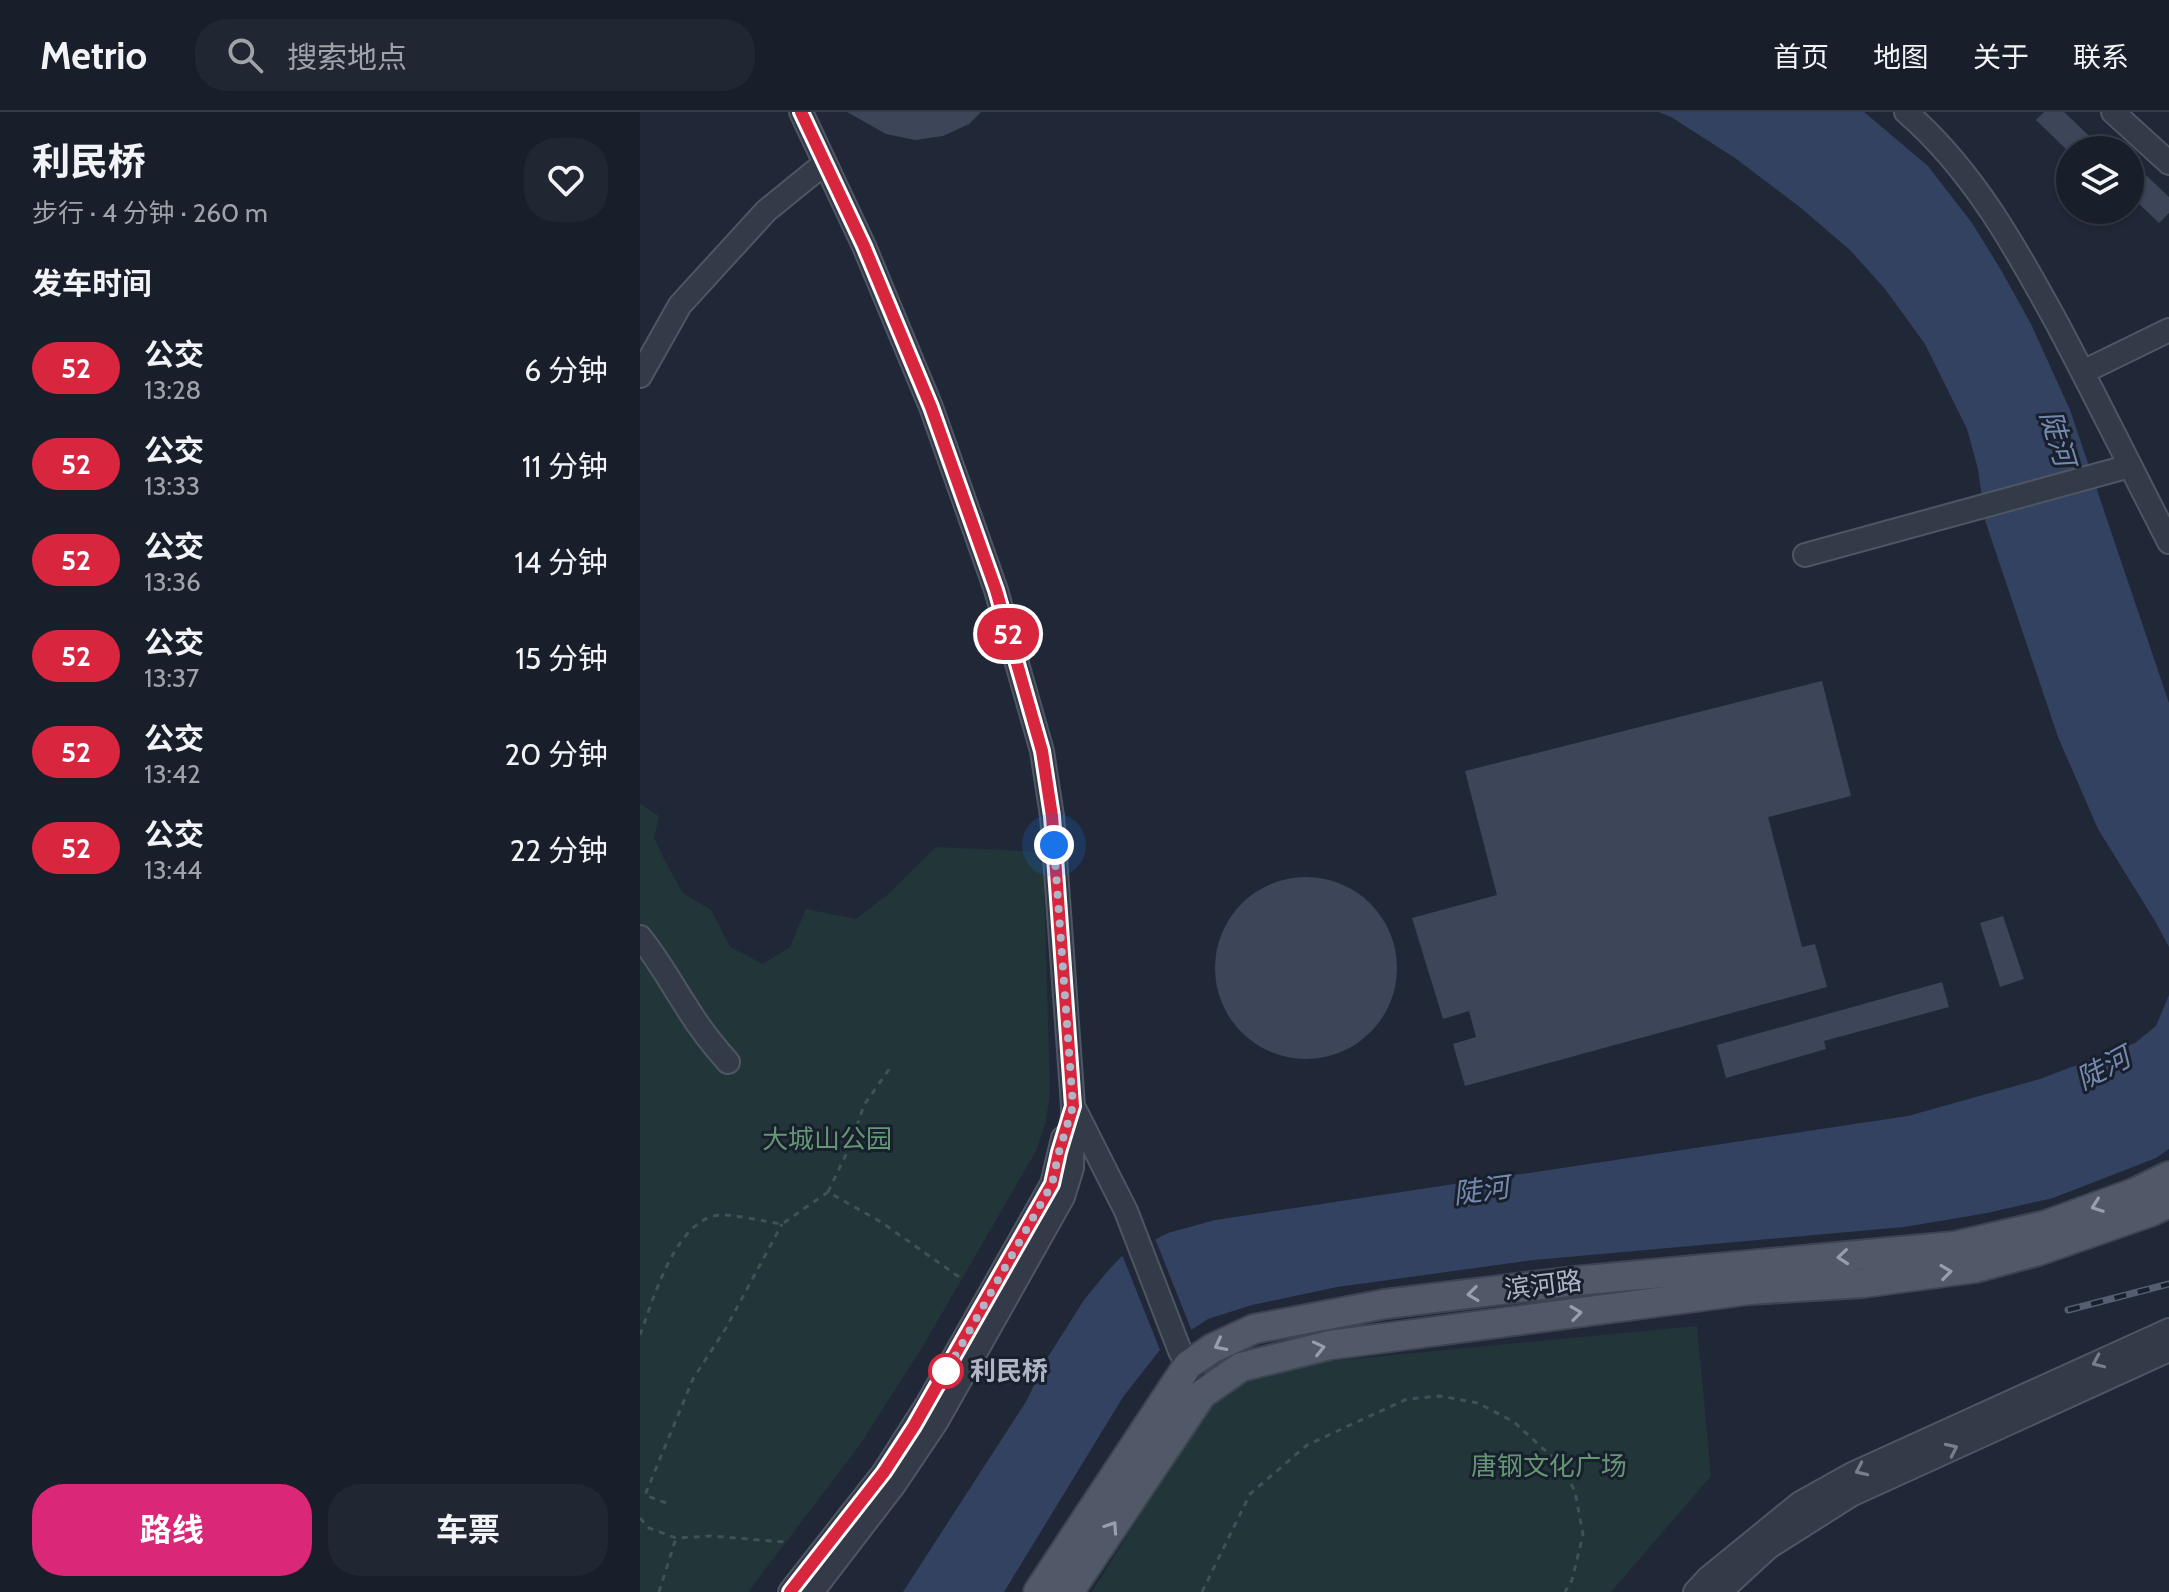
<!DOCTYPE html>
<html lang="zh">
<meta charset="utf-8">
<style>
body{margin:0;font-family:Cabin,"Noto Sans SC",sans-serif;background:#212732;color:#f1f3f6;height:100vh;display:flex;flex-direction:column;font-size:30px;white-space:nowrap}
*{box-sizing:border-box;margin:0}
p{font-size:26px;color:#9fa2a8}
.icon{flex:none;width:44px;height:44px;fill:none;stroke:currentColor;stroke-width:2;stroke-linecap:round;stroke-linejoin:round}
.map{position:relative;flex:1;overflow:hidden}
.drawer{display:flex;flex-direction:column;background:#181e2a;width:640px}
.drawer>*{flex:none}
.badge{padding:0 16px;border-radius:26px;font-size:28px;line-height:52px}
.tools{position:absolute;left:1416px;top:24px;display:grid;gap:16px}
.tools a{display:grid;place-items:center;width:88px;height:88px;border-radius:50%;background:#181e2a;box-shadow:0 2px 6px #0004,0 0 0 2px #363c47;font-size:40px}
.you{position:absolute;width:40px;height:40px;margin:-20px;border:6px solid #fff;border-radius:50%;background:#1a73e8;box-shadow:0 0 0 12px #1a73e833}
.map>.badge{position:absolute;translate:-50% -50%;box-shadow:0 0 0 4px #fff}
h2{padding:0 32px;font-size:30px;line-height:72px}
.round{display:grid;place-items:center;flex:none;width:84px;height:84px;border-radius:32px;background:#212732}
.overview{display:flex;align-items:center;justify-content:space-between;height:136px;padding:0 32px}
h1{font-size:38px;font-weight:700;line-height:60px}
.action{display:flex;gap:16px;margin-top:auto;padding:16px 32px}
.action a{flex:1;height:92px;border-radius:32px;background:#db2777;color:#fff;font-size:32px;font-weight:700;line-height:92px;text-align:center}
.action a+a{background:#212732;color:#f1f3f6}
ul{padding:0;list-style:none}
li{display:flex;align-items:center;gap:24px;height:96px;padding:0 32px}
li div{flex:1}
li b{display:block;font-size:30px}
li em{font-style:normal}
li .badge{min-width:88px;font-weight:700;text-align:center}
header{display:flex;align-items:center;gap:48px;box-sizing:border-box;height:112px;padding:0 40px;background:#181e2a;border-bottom:2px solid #363c47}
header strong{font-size:38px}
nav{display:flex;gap:44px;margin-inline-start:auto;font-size:28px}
.search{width:560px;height:72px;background:#212732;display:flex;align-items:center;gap:20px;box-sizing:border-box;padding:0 28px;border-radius:32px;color:#9fa2a8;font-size:30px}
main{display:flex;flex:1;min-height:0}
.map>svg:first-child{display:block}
.green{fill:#223539}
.water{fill:#334260}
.pier{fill:#202838}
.building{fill:#3c4658}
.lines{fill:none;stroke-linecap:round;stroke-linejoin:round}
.minor-casing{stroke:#4e5563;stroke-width:26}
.major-casing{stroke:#3d4452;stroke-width:32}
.path{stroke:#3f5256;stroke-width:3;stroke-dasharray:6 6;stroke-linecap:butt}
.minor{stroke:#333b48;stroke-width:22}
.major{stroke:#515969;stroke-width:28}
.rail-casing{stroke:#555e70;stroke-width:7}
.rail{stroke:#19202d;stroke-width:4;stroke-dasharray:12;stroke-linecap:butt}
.oneway{stroke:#979eae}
.oneway2{stroke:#777e8d}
.line-casing{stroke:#fff;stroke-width:18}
.line{stroke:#d7263d;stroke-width:12}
.walk{stroke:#aeb5c5;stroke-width:8;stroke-dasharray:0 14.4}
.stop-dot{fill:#fff;stroke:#d7263d;stroke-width:4}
.labels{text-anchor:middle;stroke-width:6;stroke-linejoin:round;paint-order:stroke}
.park-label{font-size:26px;fill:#659674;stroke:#19202d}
.street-label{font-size:26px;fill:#aeb5c5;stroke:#19202d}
.stop-label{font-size:26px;font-weight:bold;fill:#aeb5c5;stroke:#19202d;text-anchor:start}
.water-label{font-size:28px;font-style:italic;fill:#7589ae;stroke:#19202d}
</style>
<header>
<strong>Metrio</strong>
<div class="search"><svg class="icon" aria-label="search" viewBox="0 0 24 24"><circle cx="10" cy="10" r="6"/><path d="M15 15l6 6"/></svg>搜索地点</div>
<nav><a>首页</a><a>地图</a><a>关于</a><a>联系</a></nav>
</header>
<main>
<section class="drawer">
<div class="overview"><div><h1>利民桥</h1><p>步行 · 4 分钟 · 260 m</p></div><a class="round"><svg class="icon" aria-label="heart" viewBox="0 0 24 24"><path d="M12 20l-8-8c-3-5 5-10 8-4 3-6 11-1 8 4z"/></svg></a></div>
<h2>发车时间</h2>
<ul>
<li><span class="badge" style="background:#d7263d;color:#fff">52</span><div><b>公交</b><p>13:28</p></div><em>6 分钟</em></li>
<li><span class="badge" style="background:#d7263d;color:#fff">52</span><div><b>公交</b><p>13:33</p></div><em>11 分钟</em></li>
<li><span class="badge" style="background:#d7263d;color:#fff">52</span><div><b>公交</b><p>13:36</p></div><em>14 分钟</em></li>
<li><span class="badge" style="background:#d7263d;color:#fff">52</span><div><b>公交</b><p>13:37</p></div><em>15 分钟</em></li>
<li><span class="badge" style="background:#d7263d;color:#fff">52</span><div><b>公交</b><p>13:42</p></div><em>20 分钟</em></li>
<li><span class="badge" style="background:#d7263d;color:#fff">52</span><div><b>公交</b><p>13:44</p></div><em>22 分钟</em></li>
</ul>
<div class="action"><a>路线</a><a>车票</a></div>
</section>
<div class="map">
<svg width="1529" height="1480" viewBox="0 0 1529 1480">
<rect width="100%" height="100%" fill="#202838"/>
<!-- green -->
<path class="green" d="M 0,692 L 19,704 L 14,726 L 26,751 L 43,781 L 71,798 L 90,835 L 123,852 L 150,835 L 166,797 L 216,807 L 247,783 L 296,735 L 403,740 L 410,979 L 406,1010 L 396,1039 L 283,1234 L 219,1334 L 108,1480 L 0,1480 Z
M 1057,1214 L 1071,1364 L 971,1480 L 452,1480 L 522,1367 L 574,1292 L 598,1270 L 639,1254 Z"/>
<!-- water -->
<path class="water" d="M 1019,0 L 1224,0 L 1288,54 L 1332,111 L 1361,158 L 1391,212 L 1430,298 L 1529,591 L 1529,835 L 1515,809 L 1458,717 L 1418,625 L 1345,408 L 1338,357 L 1327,317 L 1285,232 L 1245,177 L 1210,138 L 1161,96 L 1095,46 L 1031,5 Z
M 1529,883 L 1529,1037 L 1516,1046 L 1413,1086 L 1347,1101 L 1264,1115 L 894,1148 L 697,1175 L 612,1193 L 568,1207 L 519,1239 L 483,1285 L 364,1480 L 263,1480 L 387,1288 L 406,1248 L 444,1188 L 466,1161 L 481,1145 L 528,1121 L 575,1108 L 1268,1004 L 1400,967 L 1495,931 L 1516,914 Z"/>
<!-- pier -->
<path class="pier" d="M 514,1124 L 553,1222 L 540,1230 L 520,1238 L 481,1140 Z"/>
<!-- building -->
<path class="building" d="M 207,0 L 341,0 L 329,12 L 303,24 L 275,28 L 246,22 Z
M 1404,0 L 1424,0 L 1464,38 L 1427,38 L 1396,8 Z
M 1490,48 L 1529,85 L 1529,101 L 1519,111 L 1490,83 Z
M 1182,569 L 1211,684 L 1128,705 L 1162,835 L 1175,832 L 1187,875 L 825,974 L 813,932 L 836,925 L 829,899 L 803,907 L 772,806 L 857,783 L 825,659 Z
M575 856a91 91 0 1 1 182 0a91 91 0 1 1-182 0Z
M 1363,804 L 1384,867 L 1360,875 L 1340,811 Z
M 1302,870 L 1309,895 L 1184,929 L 1186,937 L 1086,966 L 1077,933 Z"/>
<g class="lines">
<defs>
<path id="minor" d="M 161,0 L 224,134 L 291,295 L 356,478 L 402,639 L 412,704 L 433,994 L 432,1056 L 423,1085 L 297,1309 L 254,1373 L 172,1480
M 1266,0 C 1333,58 1376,136 1418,213 C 1456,285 1492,358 1529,430
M 1473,0 L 1529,51
M 1443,260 L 1529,218
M 0,264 L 40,193 L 126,99 L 185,51
M 1165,443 L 1490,354
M 0,825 C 18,847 31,871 46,894 C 58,914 72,932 88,950
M 435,998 L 486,1099 L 540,1239 L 554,1266
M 150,1480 L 244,1360 L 288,1291 L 412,1072 L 423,1026
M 1055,1480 L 1068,1466 L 1160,1391 L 1212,1362 L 1529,1218
M 1080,1480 L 1129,1435 L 1211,1383 L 1529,1238"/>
<path id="major" d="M 398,1480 L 548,1253 L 573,1236 L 614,1217 L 745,1192 L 935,1169 L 1315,1134 L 1406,1113 L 1494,1081 L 1529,1064
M 429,1480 L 562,1282 L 601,1255 L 690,1233 L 1109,1178 L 1223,1171 L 1335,1156 L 1398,1139 L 1510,1100 L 1529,1091"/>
</defs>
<!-- minor casing -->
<use href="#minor" class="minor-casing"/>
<!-- major casing -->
<use href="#major" class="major-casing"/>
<!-- path -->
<path class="path" d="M 188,1080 L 210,1034 L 224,993 L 250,956
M 0,1223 C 13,1188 36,1106 80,1103 C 93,1102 127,1110 142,1112 L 188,1080 L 241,1110 L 322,1167
M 26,1391 L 5,1383 L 53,1267 L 86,1216 L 142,1112
M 0,1406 L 9,1416 L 36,1426 L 71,1424 L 145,1430
M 19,1480 L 36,1426
M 562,1480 L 610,1382 L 667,1333 L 767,1287 L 800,1284 L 838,1291 L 874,1310 L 921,1353 L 935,1379 L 943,1423 L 932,1468 L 925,1480"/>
<!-- minor -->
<use href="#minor" class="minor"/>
<!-- major -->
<use href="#major" class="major"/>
<defs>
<path id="rail" d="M 1428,1198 L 1529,1172"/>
</defs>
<!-- rail casing -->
<use href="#rail" class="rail-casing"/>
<!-- rail -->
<use href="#rail" class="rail"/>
</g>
<!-- one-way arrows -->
<defs><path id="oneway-chevron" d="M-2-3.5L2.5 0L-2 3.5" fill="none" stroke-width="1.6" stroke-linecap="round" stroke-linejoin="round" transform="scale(2)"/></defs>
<g class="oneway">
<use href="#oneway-chevron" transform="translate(1457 1094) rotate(160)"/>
<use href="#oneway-chevron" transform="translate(1203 1145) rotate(175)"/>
<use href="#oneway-chevron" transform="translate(1306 1160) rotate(-7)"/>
<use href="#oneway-chevron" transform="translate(833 1182) rotate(173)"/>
<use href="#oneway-chevron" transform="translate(936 1201) rotate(-8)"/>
<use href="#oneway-chevron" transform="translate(580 1233) rotate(153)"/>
<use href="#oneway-chevron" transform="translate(679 1236) rotate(-13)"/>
<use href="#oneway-chevron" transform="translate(472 1415) rotate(-56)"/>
</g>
<g class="oneway2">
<use href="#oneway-chevron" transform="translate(1458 1250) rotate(156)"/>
<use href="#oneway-chevron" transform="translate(1312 1337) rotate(-25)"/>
<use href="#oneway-chevron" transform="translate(1221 1358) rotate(155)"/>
</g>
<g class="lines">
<defs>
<path id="line" d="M 150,1480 L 244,1360 L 274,1314 L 412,1072 L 419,1040 L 433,994 L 412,704 L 402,639 L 356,478 L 291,295 L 224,134 L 161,0"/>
</defs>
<!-- line casing -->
<use href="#line" class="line-casing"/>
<!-- line -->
<use href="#line" class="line"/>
<!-- walk -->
<path class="walk" d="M 306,1259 L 304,1264 L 412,1072 L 419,1040 L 433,994 L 414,733"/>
</g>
<!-- markers -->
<circle class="stop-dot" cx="306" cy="1259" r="16"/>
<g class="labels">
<!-- park labels -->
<g class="park-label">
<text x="187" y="1036">大城山公园</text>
<text x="909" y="1363">唐钢文化广场</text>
</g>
<!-- street labels -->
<g class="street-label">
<text transform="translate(903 1173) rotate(-7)" y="9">滨河路</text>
</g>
<!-- stop labels -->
<g class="stop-label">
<text x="330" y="1268">利民桥</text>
</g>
<!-- water labels -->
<g class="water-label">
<text transform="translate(1418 326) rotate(73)" y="10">陡河</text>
<text transform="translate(1463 956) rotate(-28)" y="10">陡河</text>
<text transform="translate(841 1078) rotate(-8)" y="10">陡河</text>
</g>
</g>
</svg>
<div class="tools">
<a><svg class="icon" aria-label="layers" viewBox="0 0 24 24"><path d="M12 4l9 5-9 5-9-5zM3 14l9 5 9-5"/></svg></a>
</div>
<div class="you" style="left:414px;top:733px"></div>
<b class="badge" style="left:368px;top:522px;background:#d7263d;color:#fff">52</b>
</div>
</main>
